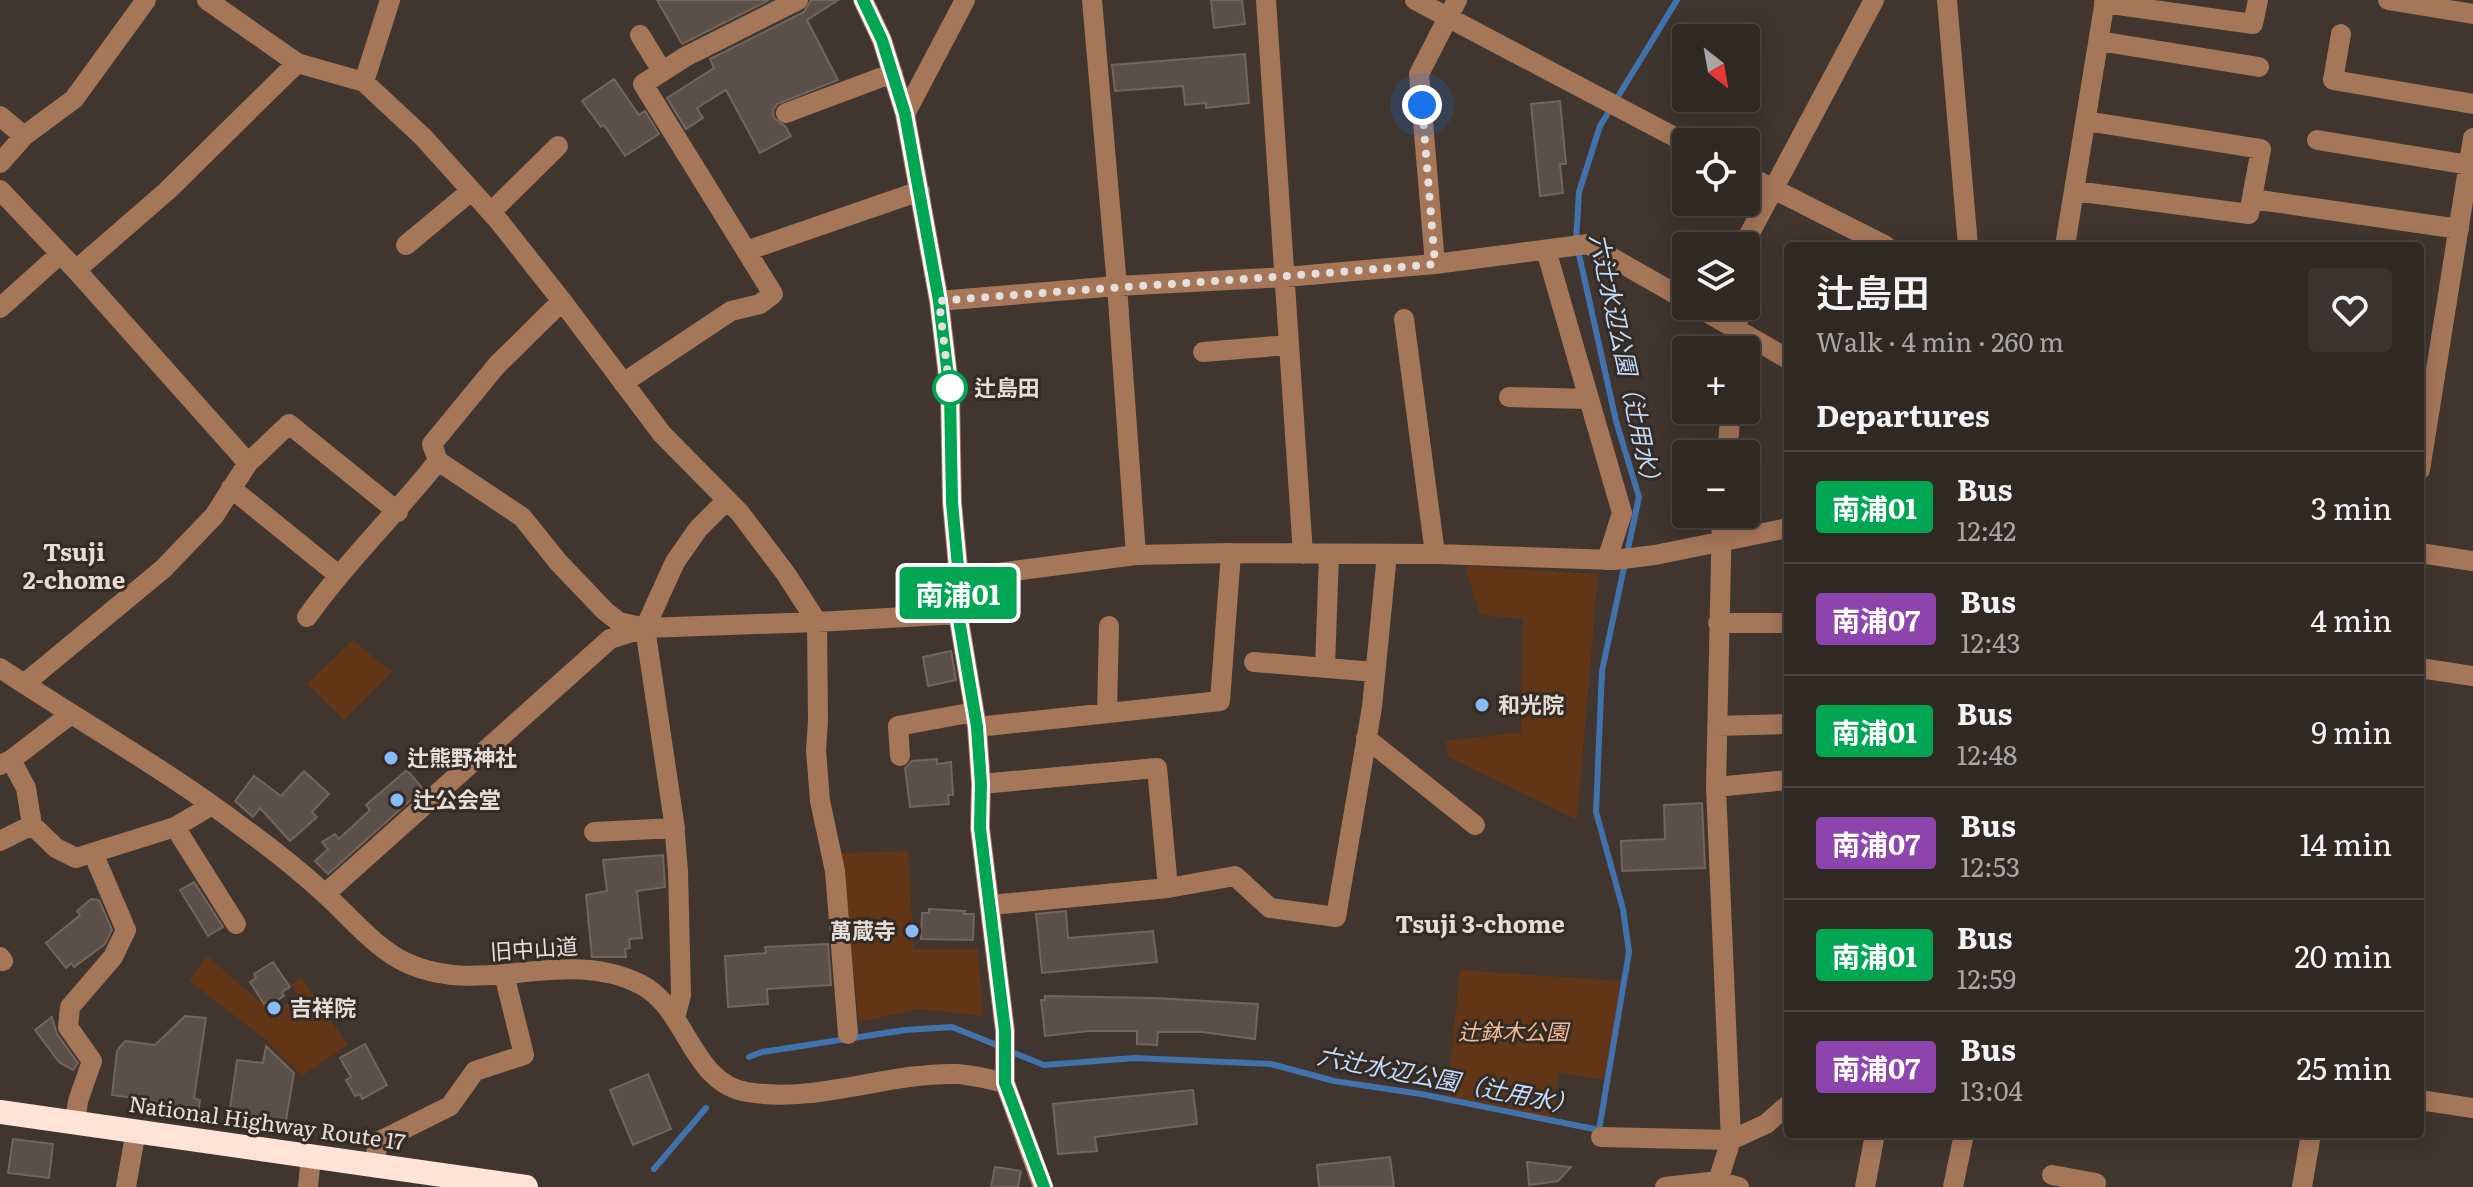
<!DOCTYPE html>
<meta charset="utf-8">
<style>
body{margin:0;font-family:Literata,"Noto Sans JP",serif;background:#3c3430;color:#f1f3f6;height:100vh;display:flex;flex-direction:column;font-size:30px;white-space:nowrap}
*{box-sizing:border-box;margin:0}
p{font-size:26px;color:#a8a6a6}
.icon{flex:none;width:44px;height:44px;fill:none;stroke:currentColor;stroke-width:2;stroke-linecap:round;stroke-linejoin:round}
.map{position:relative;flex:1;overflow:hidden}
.drawer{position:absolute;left:1784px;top:242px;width:640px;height:896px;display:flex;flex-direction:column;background:#302823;border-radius:8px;box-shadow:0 4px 20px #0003,0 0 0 2px #4b4441}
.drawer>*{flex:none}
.badge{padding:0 16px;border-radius:6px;font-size:28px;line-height:52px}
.needle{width:52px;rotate:149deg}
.controls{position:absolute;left:1672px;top:24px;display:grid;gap:16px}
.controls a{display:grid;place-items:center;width:88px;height:88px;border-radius:8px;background:#302823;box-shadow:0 4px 20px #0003,0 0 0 2px #4b4441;font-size:40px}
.you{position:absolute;width:40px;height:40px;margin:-20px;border:6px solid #fff;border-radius:50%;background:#1a73e8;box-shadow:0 0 0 12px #1a73e833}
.map>.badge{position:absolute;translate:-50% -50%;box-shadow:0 0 0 4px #fff}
h2{padding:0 32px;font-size:30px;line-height:72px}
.round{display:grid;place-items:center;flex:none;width:84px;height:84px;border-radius:8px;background:#3c3430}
.summary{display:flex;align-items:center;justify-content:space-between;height:136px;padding:0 32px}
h1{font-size:38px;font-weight:600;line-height:60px}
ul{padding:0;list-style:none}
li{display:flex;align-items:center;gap:24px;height:112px;padding:0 32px;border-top:2px solid #4b4441}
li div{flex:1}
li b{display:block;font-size:30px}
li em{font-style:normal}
li .badge{min-width:88px;font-weight:700;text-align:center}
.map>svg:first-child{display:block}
.green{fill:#633517}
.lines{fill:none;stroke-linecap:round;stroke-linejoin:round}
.stream{stroke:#4272ac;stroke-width:6}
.building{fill:#5a4f49;stroke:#71655e;stroke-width:2}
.minor{stroke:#a67659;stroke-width:20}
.highway{stroke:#fde4d6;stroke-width:24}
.line-casing{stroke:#fff;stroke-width:18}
.line{stroke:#00a651;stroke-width:12}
.walk{stroke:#e5deda;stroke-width:8;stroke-dasharray:0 14.4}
.stop-dot{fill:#fff;stroke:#00a651;stroke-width:4}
.poi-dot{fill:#87bbfb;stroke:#352b25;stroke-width:3}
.labels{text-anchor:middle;stroke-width:6;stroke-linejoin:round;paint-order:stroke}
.stop-label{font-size:22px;font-weight:bold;fill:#e5deda;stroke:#352b25;text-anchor:start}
.poi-label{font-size:22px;font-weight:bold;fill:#e5deda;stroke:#352b25;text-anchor:start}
.street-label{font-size:22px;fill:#e5deda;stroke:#352b25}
.park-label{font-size:22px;font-style:italic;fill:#f3b997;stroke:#352b25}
.water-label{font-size:24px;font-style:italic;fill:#c1dbfc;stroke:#352b25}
.neighbourhood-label{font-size:24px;font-weight:bold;fill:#e9dbd3;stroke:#352b25}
</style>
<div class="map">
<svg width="2473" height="1187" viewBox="0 0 2473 1187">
<rect width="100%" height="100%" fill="#40352f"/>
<!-- green -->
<path class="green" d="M 1465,566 L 1598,574 L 1577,820 L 1449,757 L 1446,741 L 1521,732 L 1523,619 L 1480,615 Z
M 353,640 L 392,672 L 344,720 L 307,684 Z
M 908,851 L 914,949 L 978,949 L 983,1016 L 919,1009 L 859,1022 L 841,853 Z
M 207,956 L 273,1013 L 298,995 L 292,985 L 301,977 L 348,1045 L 302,1076 L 265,1039 L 189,981 Z
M 1460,970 L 1621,981 L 1605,1080 L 1558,1072 L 1554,1118 L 1447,1096 Z"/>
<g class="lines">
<!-- stream -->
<path class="stream" d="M 1009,1051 L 1044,1065 L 1135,1058 L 1271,1064 L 1334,1081 L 1421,1094 L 1599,1130 L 1629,952 L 1623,909 L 1596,812 L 1602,671 L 1639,497 L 1616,421 L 1576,241 L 1579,192 L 1600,126 L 1677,0
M 749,1057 L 762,1052 L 905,1030 L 952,1027 L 999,1046
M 654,1169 L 706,1108"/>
</g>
<!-- building -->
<path class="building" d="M 657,0 L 769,0 L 682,44 Z
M 811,0 L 838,0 L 807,20 L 838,80 L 777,104 L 773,110 L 774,118 L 785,126 L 791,136 L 760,153 L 726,90 L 697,108 L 703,118 L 686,129 L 667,98 L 714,68 L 710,59 L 804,12 Z
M 1211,0 L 1242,0 L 1245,24 L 1214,28 Z
M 1245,54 L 1249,103 L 1206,108 L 1206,103 L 1185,105 L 1183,86 L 1115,91 L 1112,65 Z
M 614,79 L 639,115 L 645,111 L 659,134 L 625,156 L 604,125 L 601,127 L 582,101 Z
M 1560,101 L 1566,164 L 1560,164 L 1563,193 L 1540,196 L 1531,104 Z
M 951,651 L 956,680 L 928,686 L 923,657 Z
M 937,759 L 937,764 L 951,762 L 953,795 L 948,795 L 949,804 L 910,807 L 905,768 L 912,761 Z
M 407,770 L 423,789 L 328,874 L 315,861 L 328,849 L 322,842 L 335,834 L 339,839 L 370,810 L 366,805 Z
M 304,771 L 329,794 L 312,812 L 317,817 L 290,841 L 260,808 L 253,817 L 235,801 L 254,776 L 281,796 Z
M 1702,803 L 1705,868 L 1622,871 L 1621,841 L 1665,839 L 1664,805 Z
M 663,855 L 665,887 L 637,891 L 642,938 L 629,939 L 630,948 L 625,949 L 626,957 L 592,957 L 586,895 L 607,891 L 603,860 Z
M 194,882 L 223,927 L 208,936 L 180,890 Z
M 91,899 L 99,900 L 112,930 L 105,944 L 74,967 L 71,963 L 66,968 L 46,943 L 80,915 L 77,911 Z
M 929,909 L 965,911 L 964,914 L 974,914 L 973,940 L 921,939 L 922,913 L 929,913 Z
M 1066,911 L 1068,938 L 1153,931 L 1157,962 L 1042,973 L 1036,914 Z
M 828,944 L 831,985 L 767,989 L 768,1004 L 728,1007 L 725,956 L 766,953 L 765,947 Z
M 273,962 L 290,987 L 282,992 L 284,996 L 270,1005 L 268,1001 L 264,1004 L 250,982 L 256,978 L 254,974 Z
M 1045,996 L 1154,998 L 1258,1004 L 1255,1039 L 1202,1032 L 1158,1032 L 1157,1045 L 1137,1044 L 1137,1031 L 1089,1031 L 1045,1036 L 1041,1000 L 1045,1000 Z
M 185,1016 L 206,1018 L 194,1098 L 200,1100 L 198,1114 L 153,1108 L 154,1101 L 112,1095 L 117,1051 L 125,1041 L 155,1045 Z
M 52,1017 L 57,1034 L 78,1063 L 73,1070 L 59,1062 L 35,1030 Z
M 365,1044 L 387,1085 L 362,1099 L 360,1094 L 355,1096 L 346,1080 L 351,1077 L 340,1058 Z
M 266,1046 L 294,1073 L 285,1126 L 229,1115 L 237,1060 L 263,1063 Z
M 648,1074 L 671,1129 L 633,1145 L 610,1090 Z
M 1193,1090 L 1197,1124 L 1095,1137 L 1097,1151 L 1058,1154 L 1053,1104 Z
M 13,1139 L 53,1144 L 49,1178 L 8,1173 Z
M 1390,1157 L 1394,1187 L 1319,1187 L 1317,1165 Z
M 1527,1162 L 1571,1167 L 1558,1181 L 1529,1185 Z
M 995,1167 L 1021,1171 L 1018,1187 L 991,1187 Z"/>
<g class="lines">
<!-- minor -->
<path class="minor" d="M 207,0 L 297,63 L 364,82 L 423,137 L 498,220 L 562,301 L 662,434 L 740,513 L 786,574 L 817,622 L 818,721 L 816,750 L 820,801 L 835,871 L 848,1034
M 863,0 L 882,40 L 905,114 L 939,301 L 950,393 L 952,502 L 959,578 L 958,614 L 977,727 L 981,784 L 980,828 L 1005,1031 L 1005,1083 L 1043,1187
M 1092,0 L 1117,286 L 1136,555
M 1266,0 L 1303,554
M 1415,0 L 1686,143
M 1947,0 L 1968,246
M 2388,0 L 2473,14
M 2104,3 L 2253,24 L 2258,0
M 2341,34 L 2333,80 L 2473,104
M 640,35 L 662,71
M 2099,41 L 2259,67
M 364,82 L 390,0
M 786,113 L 893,73
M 905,114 L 965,0
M 0,116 L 24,136
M 2317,140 L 2469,165
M 0,163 L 24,136 L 74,99 L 146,0
M 1746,175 L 1886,246
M 0,190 L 76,270 L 248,463
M 2075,191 L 2249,214 L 2261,149 L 2086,121
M 2252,199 L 2459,229
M 491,212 L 558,146
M 406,245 L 471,191
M 1743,246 L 1874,0
M 2065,246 L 2105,0
M 1546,250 L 1622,513 L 1607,560
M 746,251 L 920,191
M 1435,264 L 1419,74 L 1457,0
M 76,270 L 167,191 L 297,63
M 562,301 L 497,365 L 432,444 L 438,461 L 522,517 L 559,563 L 605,611 L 619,622 L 645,628 L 817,622 L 958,614
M 939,301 L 1117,286 L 1285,277 L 1435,264 L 1588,244 L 1686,300
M 1696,306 L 1788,359
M 0,308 L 60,254
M 1404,319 L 1435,554
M 1736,350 L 1739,306
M 1203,352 L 1289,345
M 623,383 L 731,311 L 760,304 L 773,294 L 643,84 L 685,57 L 798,0
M 1509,397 L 1589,399
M 1727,454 L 1731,410
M 2420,470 L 2473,138
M 231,488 L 337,574
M 2420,553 L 2473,561
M 959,578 L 1136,555 L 1231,553 L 1435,554 L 1614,560 L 1655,555 L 1788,528
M 307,617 C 347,561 396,514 438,461
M 1718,623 L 1788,623
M 1254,662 L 1375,672
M 0,668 C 80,721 165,769 242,827 C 271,848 300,871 326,895 C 352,919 377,950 409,964 C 484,997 565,946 640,984 C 687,1007 691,1083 747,1092 C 817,1104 887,1072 957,1074 C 973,1075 989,1079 1005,1083
M 1325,668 L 1329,554
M 2420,668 L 2473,676
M 24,684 L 163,569 L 214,516 L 248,463 L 289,424 L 398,512
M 1107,713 L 1109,626
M 1717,726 L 1788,724
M 977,727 L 1220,701 L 1231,553
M 1366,738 L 1475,825
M 900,756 L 898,726 L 974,712
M 0,765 L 11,760 L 71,714
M 981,784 L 1157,768 L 1168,888
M 1716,787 L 1788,780
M 32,825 L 56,848 L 76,858 L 175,827 L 212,805
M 175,827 L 236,924
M 594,832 L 675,828
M 0,841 L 32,825 L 26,788 L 11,760
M 325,894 L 610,639 L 642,629
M 991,905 L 1168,888 L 1235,876 L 1270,908 L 1336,917 L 1372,707 L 1387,554
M 0,957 L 3,961
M 675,1018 L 681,995 L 678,871 L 674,822 L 645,628 L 675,562 L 698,529 L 727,500
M 2420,1100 L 2473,1108
M 75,1122 L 78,1101 L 92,1061 L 68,1027 L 70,1007 L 113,957 L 126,930 L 93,853
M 1601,1137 L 1731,1140 L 1766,1124 L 1788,1105
M 374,1166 L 378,1142 L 450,1106 L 475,1071 L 524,1055 L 504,974
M 2052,1175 L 2096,1183
M 1718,1181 L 1731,1140 L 1716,787 L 1722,514
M 126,1187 L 136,1130
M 308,1187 L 311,1156
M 1665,1187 L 1718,1181 L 1739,1187
M 1865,1187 L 1875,1134
M 1953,1187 L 1964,1134
M 2302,1187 L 2311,1134"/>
<!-- highway -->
<path class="highway" d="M 0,1112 L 526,1187"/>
</g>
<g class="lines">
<defs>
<path id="line" d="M 863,0 L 882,40 L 905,114 L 939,301 L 950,393 L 952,502 L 959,578 L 958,614 L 977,727 L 981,784 L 980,828 L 1005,1031 L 1005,1083 L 1044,1187"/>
</defs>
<!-- line casing -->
<use href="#line" class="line-casing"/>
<!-- line -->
<use href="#line" class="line"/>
<!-- walk -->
<path class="walk" d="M 950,388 L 950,393 L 939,301 C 1104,287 1270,279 1435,264 L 1422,105"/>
</g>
<!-- markers -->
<circle class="stop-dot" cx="950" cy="388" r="16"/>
<g class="poi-dot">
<circle cx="1482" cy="705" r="8"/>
<circle cx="391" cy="758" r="8"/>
<circle cx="397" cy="800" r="8"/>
<circle cx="912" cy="931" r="8"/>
<circle cx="274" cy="1008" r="8"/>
</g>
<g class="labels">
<!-- stop labels -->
<g class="stop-label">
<text x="974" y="396">辻島田</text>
</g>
<!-- poi labels -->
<g class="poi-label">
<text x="1498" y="713">和光院</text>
<text x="407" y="766">辻熊野神社</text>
<text x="413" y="808">辻公会堂</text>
<text x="896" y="939" text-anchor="end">萬蔵寺</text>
<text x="290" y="1016">吉祥院</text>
</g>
<!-- street labels -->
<g class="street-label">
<text transform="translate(534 949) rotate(-4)" y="8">旧中山道</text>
<text transform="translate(267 1123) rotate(8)" y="8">National Highway Route 17</text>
</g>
<!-- park labels -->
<g class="park-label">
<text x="1513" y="1040">辻鉢木公園</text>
</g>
<!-- water labels -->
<g class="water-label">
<text transform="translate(1625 363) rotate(78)" y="8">六辻水辺公園（辻用水）</text>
<text transform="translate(1447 1081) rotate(11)" y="8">六辻水辺公園（辻用水）</text>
</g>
<!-- neighbourhood labels -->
<g class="neighbourhood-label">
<text x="74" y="561">Tsuji<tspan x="74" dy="28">2-chome</tspan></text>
<text x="1480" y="933">Tsuji 3-chome</text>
</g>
</g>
</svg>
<div class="controls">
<a><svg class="needle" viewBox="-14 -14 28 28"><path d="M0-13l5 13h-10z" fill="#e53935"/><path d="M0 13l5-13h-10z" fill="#a8a6a6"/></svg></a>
<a><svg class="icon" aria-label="locate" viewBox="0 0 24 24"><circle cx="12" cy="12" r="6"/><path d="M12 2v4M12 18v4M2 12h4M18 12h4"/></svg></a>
<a><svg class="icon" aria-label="layers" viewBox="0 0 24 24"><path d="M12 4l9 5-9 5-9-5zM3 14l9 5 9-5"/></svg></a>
<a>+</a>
<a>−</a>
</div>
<div class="you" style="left:1422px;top:105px"></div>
<b class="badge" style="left:958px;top:593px;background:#00a651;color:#fff">南浦01</b>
<section class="drawer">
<div class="summary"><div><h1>辻島田</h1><p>Walk · 4 min · 260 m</p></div><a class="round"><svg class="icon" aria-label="heart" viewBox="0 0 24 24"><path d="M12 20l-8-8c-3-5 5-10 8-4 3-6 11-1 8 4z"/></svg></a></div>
<h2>Departures</h2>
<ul>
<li><span class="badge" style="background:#00a651;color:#fff">南浦01</span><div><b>Bus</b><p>12:42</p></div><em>3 min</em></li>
<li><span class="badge" style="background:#8e44ad;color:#fff">南浦07</span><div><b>Bus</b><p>12:43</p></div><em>4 min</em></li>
<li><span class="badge" style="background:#00a651;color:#fff">南浦01</span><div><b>Bus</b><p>12:48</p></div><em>9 min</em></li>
<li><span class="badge" style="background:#8e44ad;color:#fff">南浦07</span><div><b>Bus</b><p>12:53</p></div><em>14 min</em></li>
<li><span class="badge" style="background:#00a651;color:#fff">南浦01</span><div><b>Bus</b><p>12:59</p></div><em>20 min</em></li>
<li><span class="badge" style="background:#8e44ad;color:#fff">南浦07</span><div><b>Bus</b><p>13:04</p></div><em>25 min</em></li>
</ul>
</section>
</div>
